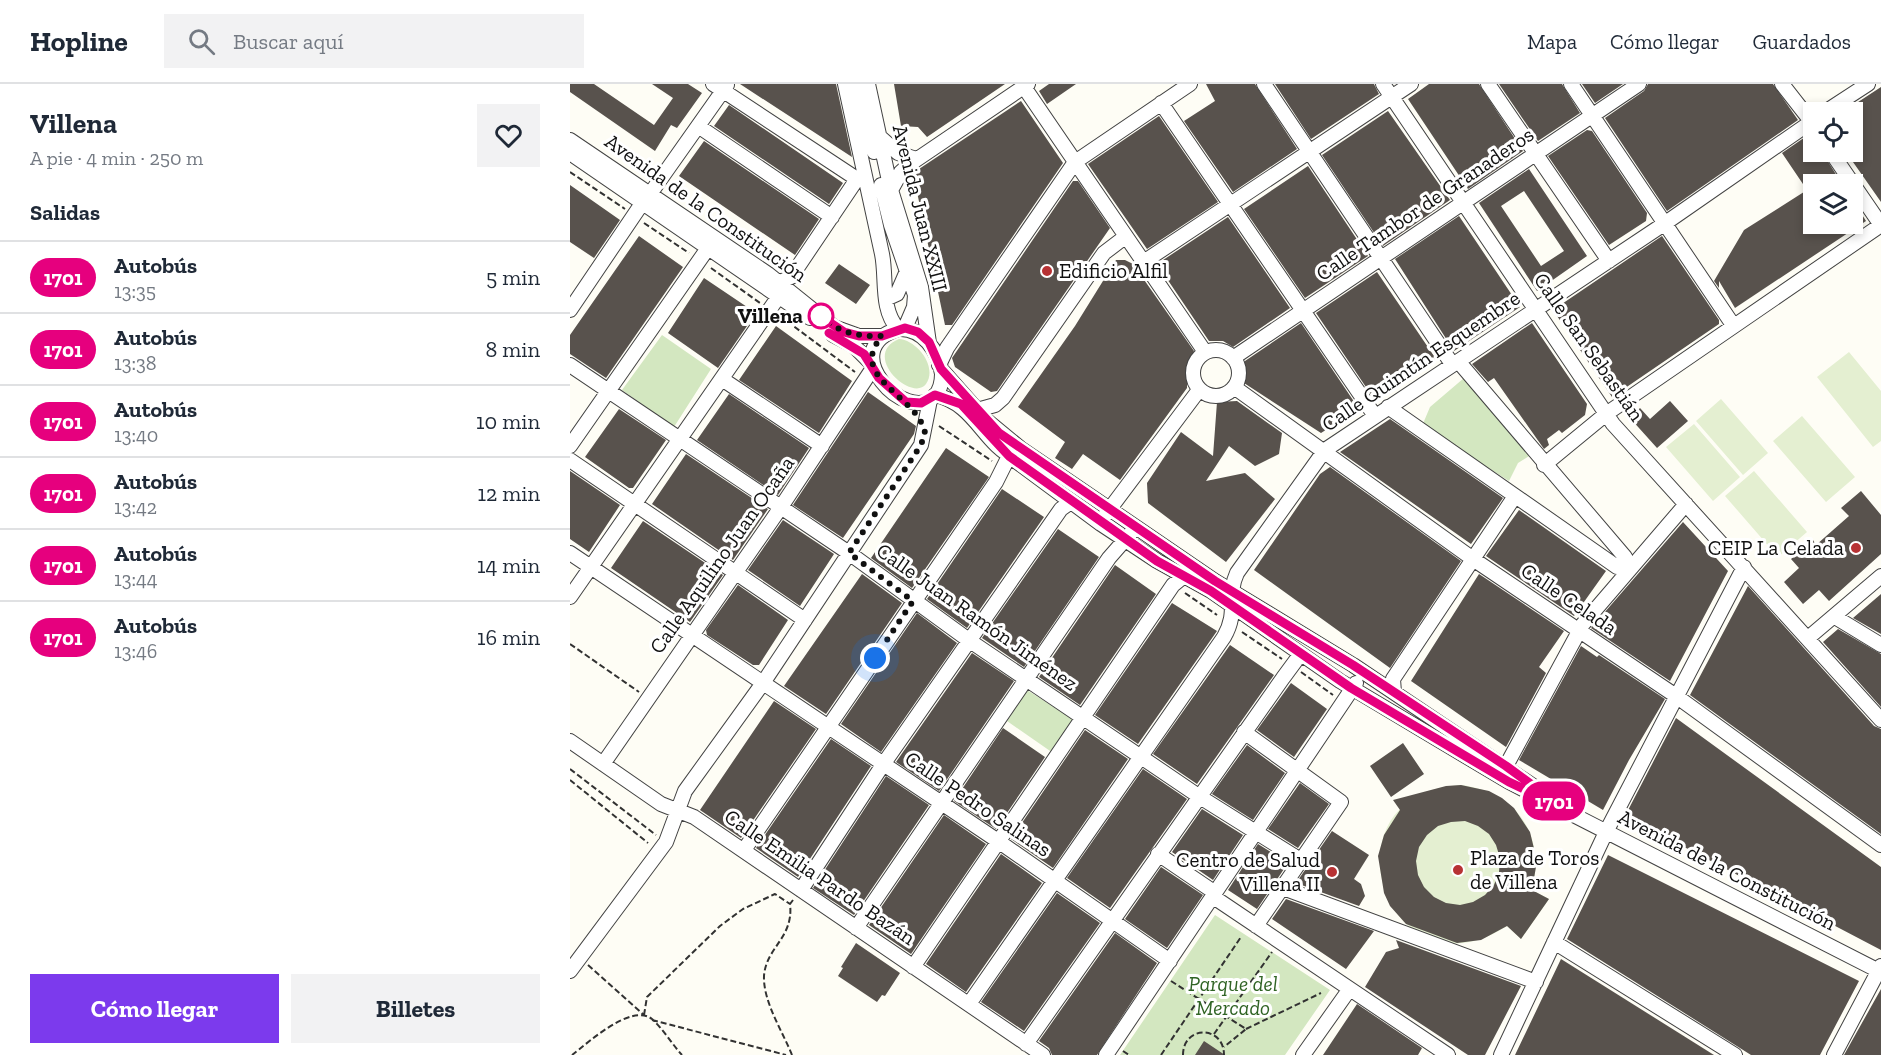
<!DOCTYPE html>
<html lang="es">
<meta charset="utf-8">
<style>
body{margin:0;font-family:"Zilla Slab",serif;background:#f2f2f3;color:#1f2937;height:100vh;display:flex;flex-direction:column;font-size:22px;white-space:nowrap}
*{box-sizing:border-box;margin:0}
p{font-size:20px;color:#747a83}
.icon{flex:none;width:33px;height:33px;fill:none;stroke:currentColor;stroke-width:2;stroke-linecap:round;stroke-linejoin:round}
.map{position:relative;flex:1;overflow:hidden}
.side{display:flex;flex-direction:column;background:#fff;width:570px}
.side>*{flex:none}
.badge{padding:0 12px;border-radius:20px;font-size:21px;line-height:39px}
.tools{position:absolute;left:1233px;top:18px;display:grid;gap:12px}
.tools a{display:grid;place-items:center;width:60px;height:60px;border-radius:0px;background:#fff;box-shadow:0 3px 9px #0003;font-size:30px}
.you{position:absolute;width:30px;height:30px;margin:-15px;border:4px solid #fff;border-radius:50%;background:#1a73e8;box-shadow:0 0 0 9px #1a73e833}
.map>.badge{position:absolute;translate:-50% -50%;box-shadow:0 0 0 3px #fff}
h2{padding:0 30px;font-size:22px;line-height:54px}
.round{display:grid;place-items:center;flex:none;width:63px;height:63px;border-radius:0px;background:#f2f2f3}
.headline{display:flex;align-items:center;justify-content:space-between;height:102px;padding:0 30px}
h1{font-size:28px;font-weight:700;line-height:45px}
.action{display:flex;gap:12px;margin-top:auto;padding:12px 30px}
.action a{flex:1;height:69px;border-radius:0px;background:#7c3aed;color:#fff;font-size:24px;font-weight:700;line-height:69px;text-align:center}
.action a+a{background:#f2f2f3;color:#1f2937}
ul{padding:0;list-style:none}
li{display:flex;align-items:center;gap:18px;height:72px;padding:0 30px;border-top:2px solid #e0e1e3}
li div{flex:1}
li b{display:block;font-size:22px}
li em{font-style:normal}
li .badge{min-width:66px;font-weight:700;text-align:center}
header{display:flex;align-items:center;gap:36px;box-sizing:border-box;height:84px;padding:0 30px;background:#fff;border-bottom:2px solid #e0e1e3}
header strong{font-size:28px}
nav{display:flex;gap:33px;margin-inline-start:auto;font-size:21px}
.search{width:420px;height:54px;background:#f2f2f3;display:flex;align-items:center;gap:15px;box-sizing:border-box;padding:0 21px;border-radius:0px;color:#747a83;font-size:22px}
main{display:flex;flex:1;min-height:0}
.map>svg:first-child{display:block}
.green{fill:#d3e7c0}
.pitch{fill:#e4efd1}
.building{fill:#58524d;fill-rule:evenodd}
.lines{fill:none;stroke-linecap:round;stroke-linejoin:round}
.minor-casing{stroke:#434343;stroke-width:16}
.path{stroke:#323232;stroke-width:2;stroke-dasharray:6 3;stroke-linecap:butt}
.minor{stroke:#fff;stroke-width:14}
.line-casing{stroke:#fff;stroke-width:14}
.line{stroke:#e6007e;stroke-width:9}
.walk{stroke:#101010;stroke-width:6;stroke-dasharray:0 10.8}
.poi-dot{fill:#b73234;stroke:#fff;stroke-width:2}
.stop-dot{fill:#fff;stroke:#e6007e;stroke-width:3}
.labels{text-anchor:middle;stroke-width:6;stroke-linejoin:round;paint-order:stroke}
.street-label{font-size:21px;fill:#101010;stroke:#fff}
.poi-label{font-size:21px;fill:#101010;stroke:#fff;text-anchor:start}
.stop-label{font-size:21px;font-weight:bold;fill:#101010;stroke:#fff;text-anchor:end}
.park-label{font-size:21px;font-style:italic;fill:#306425;stroke:#fff}
</style>
<header>
<strong>Hopline</strong>
<div class="search"><svg class="icon" aria-label="search" viewBox="0 0 24 24"><circle cx="10" cy="10" r="6"/><path d="M15 15l6 6"/></svg>Buscar aquí</div>
<nav><a>Mapa</a><a>Cómo llegar</a><a>Guardados</a></nav>
</header>
<main>
<section class="side">
<div class="headline"><div><h1>Villena</h1><p>A pie · 4 min · 250 m</p></div><a class="round"><svg class="icon" aria-label="heart" viewBox="0 0 24 24"><path d="M12 20l-8-8c-3-5 5-10 8-4 3-6 11-1 8 4z"/></svg></a></div>
<h2>Salidas</h2>
<ul>
<li><span class="badge" style="background:#e6007e;color:#fff">1701</span><div><b>Autobús</b><p>13:35</p></div><em>5 min</em></li>
<li><span class="badge" style="background:#e6007e;color:#fff">1701</span><div><b>Autobús</b><p>13:38</p></div><em>8 min</em></li>
<li><span class="badge" style="background:#e6007e;color:#fff">1701</span><div><b>Autobús</b><p>13:40</p></div><em>10 min</em></li>
<li><span class="badge" style="background:#e6007e;color:#fff">1701</span><div><b>Autobús</b><p>13:42</p></div><em>12 min</em></li>
<li><span class="badge" style="background:#e6007e;color:#fff">1701</span><div><b>Autobús</b><p>13:44</p></div><em>14 min</em></li>
<li><span class="badge" style="background:#e6007e;color:#fff">1701</span><div><b>Autobús</b><p>13:46</p></div><em>16 min</em></li>
</ul>
<div class="action"><a>Cómo llegar</a><a>Billetes</a></div>
</section>
<div class="map">
<svg width="1311" height="971" viewBox="0 0 1311 971">
<rect width="100%" height="100%" fill="#fefdf5"/>
<!-- green -->
<path class="green" d="M 92,251 L 141,285 L 104,343 L 52,306 Z
M 329,255 C 347,256 368,283 356,300 C 342,319 290,271 329,255 Z
M 894,294 L 961,371 L 948,379 L 939,397 L 852,342 L 860,323 Z
M 457,606 L 506,637 L 483,669 L 437,637 Z
M 645,831 L 760,906 L 715,971 L 550,971 Z"/>
<!-- pitch -->
<path class="pitch" d="M 1279,268 L 1311,307 L 1311,357 L 1303,363 L 1247,293 Z
M 1151,315 L 1198,369 L 1173,391 L 1126,337 Z
M 1232,332 L 1285,393 L 1256,418 L 1203,357 Z
M 1124,340 L 1170,393 L 1143,417 L 1096,363 Z
M 1184,387 L 1237,448 L 1208,473 L 1155,412 Z
M 891,701 C 947,708 976,751 962,806 L 979,815 L 951,855 L 937,842 C 815,921 747,709 891,701 Z"/>
<!-- building -->
<path class="building" d="M 0,0 L 24,0 L 84,41 L 103,14 L 82,0 L 118,0 L 132,9 L 107,44 L 101,41 L 85,67 L 0,8 Z
M 170,0 L 266,0 L 282,73 Z
M 324,0 L 435,0 L 357,53 L 348,43 L 331,42 Z
M 479,0 L 506,0 L 477,20 L 469,7 Z
M 636,0 L 685,0 L 727,65 L 663,108 L 614,37 L 645,17 Z
M 705,0 L 804,0 L 809,10 L 741,55 Z
M 859,0 L 909,0 L 953,67 L 898,105 L 838,15 Z
M 929,0 L 992,0 L 1010,29 L 968,57 Z
M 1012,0 L 1053,0 L 1025,19 Z
M 1078,0 L 1203,0 L 1228,36 L 1097,127 L 1035,34 L 1074,7 Z
M 1311,3 L 1311,118 L 1276,68 L 1282,68 L 1282,22 Z
M 451,17 L 493,79 L 382,241 L 375,241 L 343,89 Z
M 159,21 L 273,99 L 259,120 L 144,42 Z
M 818,27 L 880,116 L 813,162 L 752,71 Z
M 589,32 L 648,118 L 577,165 L 518,80 Z
M 1017,46 L 1022,47 L 1077,129 L 1076,137 L 1039,161 L 978,72 Z
M 1241,49 L 1244,50 L 1244,68 L 1252,68 L 1272,100 L 1244,100 L 1244,140 L 1282,140 L 1282,115 L 1296,137 L 1165,224 L 1149,197 L 1149,204 L 1144,197 L 1174,146 L 1237,106 L 1212,69 Z
M 134,57 L 249,135 L 225,171 L 109,92 Z
M 738,82 L 798,172 L 735,214 L 674,125 Z
M 959,85 L 1017,172 L 967,207 L 909,119 ZM 954,107 L 994,167 L 971,182 L 931,122 Z
M 503,97 L 508,97 L 540,144 L 427,307 L 421,308 L 385,283 L 382,274 Z
M 0,101 L 50,136 L 24,174 L 0,158 Z
M 889,132 L 950,223 L 884,267 L 825,175 Z
M 658,133 L 720,224 L 663,263 L 653,257 L 639,257 L 587,180 Z
M 69,152 L 113,183 L 36,294 L 0,270 L 0,251 Z
M 1092,152 L 1149,236 L 1149,240 L 1042,313 L 983,226 Z
M 546,176 L 555,176 L 563,180 L 624,267 L 617,286 L 617,304 L 550,396 L 513,370 L 502,385 L 485,374 L 495,358 L 448,323 L 505,242 Z
M 269,180 L 300,201 L 286,220 L 255,199 Z
M 807,188 L 866,275 L 804,315 L 746,229 Z
M 134,194 L 186,229 L 148,284 L 98,249 Z
M 731,239 L 789,325 L 751,349 L 674,299 L 675,277 Z
M 962,239 L 1017,320 L 1015,331 L 992,349 L 989,346 L 977,355 L 979,361 L 974,365 L 924,294 L 918,298 L 902,280 Z
M 206,242 L 282,297 L 249,349 L 169,296 Z
M 298,308 L 346,342 L 344,350 L 273,454 L 223,421 Z
M 159,310 L 239,364 L 208,411 L 127,356 Z
M 667,317 L 712,349 L 709,370 L 685,382 L 659,362 L 636,397 L 675,389 L 705,415 L 656,478 L 578,419 L 577,399 L 611,348 L 643,372 L 647,318 Z
M 1100,317 L 1118,337 L 1087,364 L 1060,334 L 1070,324 L 1080,335 Z
M 49,325 L 96,356 L 63,404 L 59,404 L 15,373 Z
M 820,335 L 933,414 L 901,460 L 770,368 Z
M 376,364 L 419,393 L 342,504 L 301,474 Z
M 116,370 L 198,425 L 163,476 L 82,420 Z
M 760,383 L 891,477 L 820,584 L 684,486 L 750,390 Z
M 0,387 L 50,421 L 19,468 L 0,455 Z
M 432,405 L 474,433 L 397,544 L 357,515 Z
M 1291,407 L 1311,431 L 1311,470 L 1259,517 L 1249,506 L 1233,520 L 1214,498 L 1229,484 L 1221,475 L 1243,456 L 1246,461 L 1279,432 L 1271,424 Z
M 949,426 L 1036,487 L 1004,532 L 916,472 Z
M 213,436 L 264,470 L 230,522 L 178,486 Z
M 73,437 L 153,491 L 120,538 L 41,484 Z
M 1113,438 L 1158,487 L 1100,597 L 1021,544 Z
M 488,445 L 529,473 L 454,583 L 412,554 Z
M 545,481 L 586,510 L 510,621 L 469,593 Z
M 292,490 L 332,519 L 256,630 L 214,602 Z
M 909,490 L 994,547 L 969,583 L 976,589 L 936,663 L 841,597 Z
M 168,501 L 218,536 L 189,581 L 183,581 L 137,551 L 136,546 Z
M 1178,502 L 1304,642 L 1311,645 L 1311,750 L 1120,611 Z
M 1311,510 L 1311,550 L 1283,534 Z
M 602,519 L 647,547 L 568,660 L 525,631 Z
M 347,529 L 387,559 L 311,668 L 271,640 Z
M 1268,545 L 1311,570 L 1311,623 L 1253,558 Z
M 660,561 L 704,591 L 627,700 L 583,670 Z
M 1011,562 L 1027,573 L 1029,571 L 1095,615 L 1059,676 L 1033,726 L 949,676 Z
M 402,569 L 444,597 L 369,707 L 326,678 Z
M 721,599 L 757,625 L 724,673 L 687,646 Z
M 204,617 L 246,645 L 171,754 L 130,726 Z
M 1106,634 L 1311,783 L 1311,866 L 1055,732 Z
M 433,644 L 475,673 L 426,745 L 384,717 Z
M 515,646 L 558,675 L 483,784 L 441,755 Z
M 261,655 L 301,682 L 228,793 L 186,764 Z
M 833,659 L 854,690 L 821,713 L 800,682 Z
M 677,661 L 715,689 L 683,736 L 642,710 Z
M 573,685 L 617,715 L 540,824 L 497,794 Z
M 316,692 L 359,721 L 284,831 L 243,804 Z
M 730,699 L 759,720 L 728,764 L 698,745 Z
M 891,701 L 919,707 L 932,714 L 944,724 L 960,748 L 967,777 L 962,806 L 979,815 L 951,855 L 937,842 L 911,856 L 887,859 L 836,840 L 820,822 L 814,809 L 808,772 L 814,751 L 830,726 L 823,716 L 876,702 ZM 895,737 L 908,742 L 919,750 L 926,761 L 930,774 L 929,788 L 924,801 L 915,811 L 903,818 L 890,821 L 876,819 L 864,813 L 854,803 L 848,791 L 846,777 L 849,763 L 857,751 L 868,742 L 881,738 Z
M 632,725 L 673,751 L 643,796 L 602,768 Z
M 374,731 L 416,760 L 341,870 L 299,841 Z
M 762,747 L 799,771 L 784,795 L 791,800 L 795,812 L 789,822 L 726,799 Z
M 688,760 L 718,779 L 687,825 L 658,806 Z
M 431,770 L 472,799 L 396,908 L 356,880 Z
M 1038,771 L 1289,897 L 1250,971 L 1181,971 L 997,855 Z
M 591,783 L 633,811 L 597,864 L 555,835 Z
M 487,809 L 530,839 L 454,947 L 411,918 Z
M 716,815 L 804,847 L 776,885 L 702,835 Z
M 545,849 L 587,879 L 527,971 L 482,971 L 479,964 L 469,957 Z
M 826,856 L 951,902 L 915,971 L 898,971 L 795,903 L 816,868 L 829,864 Z
M 286,859 L 330,889 L 315,912 L 312,911 L 307,918 L 268,892 L 273,884 L 271,883 Z
M 991,875 L 1144,971 L 945,971 Z
M 1311,905 L 1311,971 L 1274,971 Z
M 787,920 L 852,964 L 848,971 L 753,971 Z
M 634,957 L 655,971 L 625,971 Z"/>
<g class="lines">
<defs>
<path id="minor" d="M 143,0 L 287,95
M 275,0 C 287,57 300,113 312,170 C 317,194 310,225 328,245
M 288,0 L 304,68
M 298,0 L 321,106 L 351,203 L 359,259
M 694,0 L 882,280
M 813,0 L 1043,340 L 1311,636
M 918,0 L 1039,177
M 1001,0 L 1163,241
M 1212,0 L 1244,41
M 454,3 L 635,268
M 591,19 L 805,332
M 1255,28 L 1298,0
M 128,42 L 262,133
M 311,54 L 328,69 L 346,75
M 0,56 L 198,190 L 264,243 L 289,252 L 312,252
M 1261,68 L 1311,141
M 0,69 L 240,234
M 311,101 L 321,141 L 345,211 L 344,223 L 335,244
M 321,106 L 331,88 L 340,80 L 458,0
M 80,110 L 157,1
M 572,179 L 841,0
M 210,198 L 221,193 L 287,95 L 293,94
M 316,215 L 327,210 L 337,187
M 0,226 L 73,118
M 328,245 C 352,243 369,267 372,290 C 372,298 370,306 365,312 C 336,342 264,265 328,245 Z
M 263,251 L 284,262 L 302,280
M623 289a23 23 0 1 1 46 0a23 23 0 1 1-46 0Z
M 663,274 L 1069,0
M 0,281 L 279,469 L 400,557 L 630,713 L 732,777
M 369,281 L 377,264 L 505,78 L 620,0
M 371,285 L 416,336 L 450,364 L 645,497 L 783,581 L 963,702
M 152,295 L 252,362
M 664,303 L 903,475 L 1106,612 L 1311,761
M 365,311 C 406,320 412,359 446,375
M 818,323 L 1047,483 L 1055,473 L 888,277
M 407,326 L 425,321 L 433,314 L 534,169 L 555,153
M 0,362 L 138,164
M 439,372 L 531,440 L 587,477 L 641,507 L 770,597 L 939,698 L 1311,888
M 0,376 L 235,536
M 974,381 L 1036,330 L 1311,141
M 536,430 L 629,306
M 0,469 L 428,757 L 600,877
M 0,513 L 209,212
M 1265,533 L 1311,561
M 1238,554 L 1311,492
M 824,608 L 823,595 L 945,412
M 674,648 L 771,718 L 686,842
M 0,657 L 91,720 L 124,733 L 473,971
M 33,680 L 211,423 L 303,284
M 936,682 L 1013,540 L 1116,420
M 174,766 L 426,398 L 439,372
M 588,770 L 644,808
M 713,804 L 966,898
M 231,806 L 312,682 L 491,425 L 501,418
M 642,812 L 878,971
M 286,844 L 539,474 L 560,450
M 984,858 L 1165,971
M 343,883 L 603,501 L 614,492
M 0,887 L 96,758 L 115,707 L 193,599 L 351,361 L 360,316
M 399,920 L 654,553 C 669,527 656,513 667,489 L 755,366 L 1094,140 L 1244,36
M 456,960 L 713,594 L 727,575 L 733,572
M 536,971 L 786,599
M 733,971 L 779,906
M 931,971 L 1036,748 L 1174,483
M 1264,971 L 1311,882"/>
</defs>
<!-- minor casing -->
<use href="#minor" class="minor-casing"/>
<!-- path -->
<path class="path" d="M 0,88 L 55,125
M 74,139 L 119,169
M 141,184 L 190,219
M 210,232 L 285,288
M 369,342 L 422,377
M 615,509 L 647,531
M 672,548 L 712,575
M 0,560 L 69,608
M 731,588 L 763,611
M 0,685 L 86,751
M 0,696 L 78,759
M 18,881 L 74,931
M 601,897 L 676,945 L 654,963
M 74,931 L 77,913 L 150,842 L 173,825 L 205,810 L 220,820
M 82,936 L 216,971
M 676,945 L 751,909
M 644,950 L 702,868
M 553,967 L 559,971
M 2,971 C 19,958 61,919 82,935 C 93,945 102,960 112,971
M 222,971 C 213,948 193,918 194,892 C 196,863 224,854 220,820 L 223,816
M 591,971 L 671,853
M 613,971 C 613,941 654,941 654,971"/>
<!-- minor -->
<use href="#minor" class="minor"/>
</g>
<g class="lines">
<defs>
<path id="line" d="M 250,232 L 274,248 L 289,252 L 312,252 L 335,244 L 348,248 L 359,258 L 371,285 L 429,349 L 645,497 L 783,581 L 936,682 L 992,723 L 939,698 L 781,604 L 641,507 L 587,477 L 439,372 L 391,320 L 365,311 L 351,319 L 336,318 L 309,294 L 294,270 L 259,249"/>
</defs>
<!-- line casing -->
<use href="#line" class="line-casing"/>
<!-- line -->
<use href="#line" class="line"/>
<!-- walk -->
<path class="walk" d="M 251,232 C 267,248 288,253 312,252 C 276,294 348,311 355,349 L 351,361 L 279,469 L 343,517 L 305,574"/>
</g>
<!-- markers -->
<g class="poi-dot">
<circle cx="477" cy="187" r="6"/>
<circle cx="1286" cy="464" r="6"/>
<circle cx="888" cy="786" r="6"/>
<circle cx="762" cy="788" r="6"/>
</g>
<circle class="stop-dot" cx="251" cy="232" r="12"/>
<g class="labels">
<!-- street labels -->
<g class="street-label">
<text transform="translate(855 120) rotate(-34)" y="7">Calle Tambor de Granaderos</text>
<text transform="translate(136 124) rotate(35)" y="7">Avenida de la Constitución</text>
<text transform="translate(350 124) rotate(76)" y="7">Avenida Juan XXIII</text>
<text transform="translate(1019 263) rotate(55)" y="7">Calle San Sebastián</text>
<text transform="translate(851 277) rotate(-34)" y="7">Calle Quimtín Esquembre</text>
<text transform="translate(152 471) rotate(-55)" y="7">Calle Aquilino Juan Ocaña</text>
<text transform="translate(999 515) rotate(34)" y="7">Calle Celada</text>
<text transform="translate(407 533) rotate(35)" y="7">Calle Juan Ramón Jiménez</text>
<text transform="translate(408 720) rotate(34)" y="7">Calle Pedro Salinas</text>
<text transform="translate(1157 786) rotate(27)" y="7">Avenida de la Constitución</text>
<text transform="translate(250 793) rotate(34)" y="7">Calle Emilia Pardo Bazán</text>
</g>
<!-- poi labels -->
<g class="poi-label">
<text x="489" y="194">Edificio Alfil</text>
<text x="1274" y="471" text-anchor="end">CEIP La Celada</text>
<text x="900" y="781">Plaza de Toros<tspan x="900" dy="24">de Villena</tspan></text>
<text x="750" y="783" text-anchor="end">Centro de Salud<tspan x="750" dy="24">Villena II</tspan></text>
</g>
<!-- stop labels -->
<g class="stop-label">
<text x="233" y="239">Villena</text>
</g>
<!-- park labels -->
<g class="park-label">
<text x="663" y="907">Parque del<tspan x="663" dy="24">Mercado</tspan></text>
</g>
</g>
</svg>
<div class="tools">
<a><svg class="icon" aria-label="locate" viewBox="0 0 24 24"><circle cx="12" cy="12" r="6"/><path d="M12 2v4M12 18v4M2 12h4M18 12h4"/></svg></a>
<a><svg class="icon" aria-label="layers" viewBox="0 0 24 24"><path d="M12 4l9 5-9 5-9-5zM3 14l9 5 9-5"/></svg></a>
</div>
<div class="you" style="left:305px;top:574px"></div>
<b class="badge" style="left:984px;top:717px;background:#e6007e;color:#fff">1701</b>
</div>
</main>
